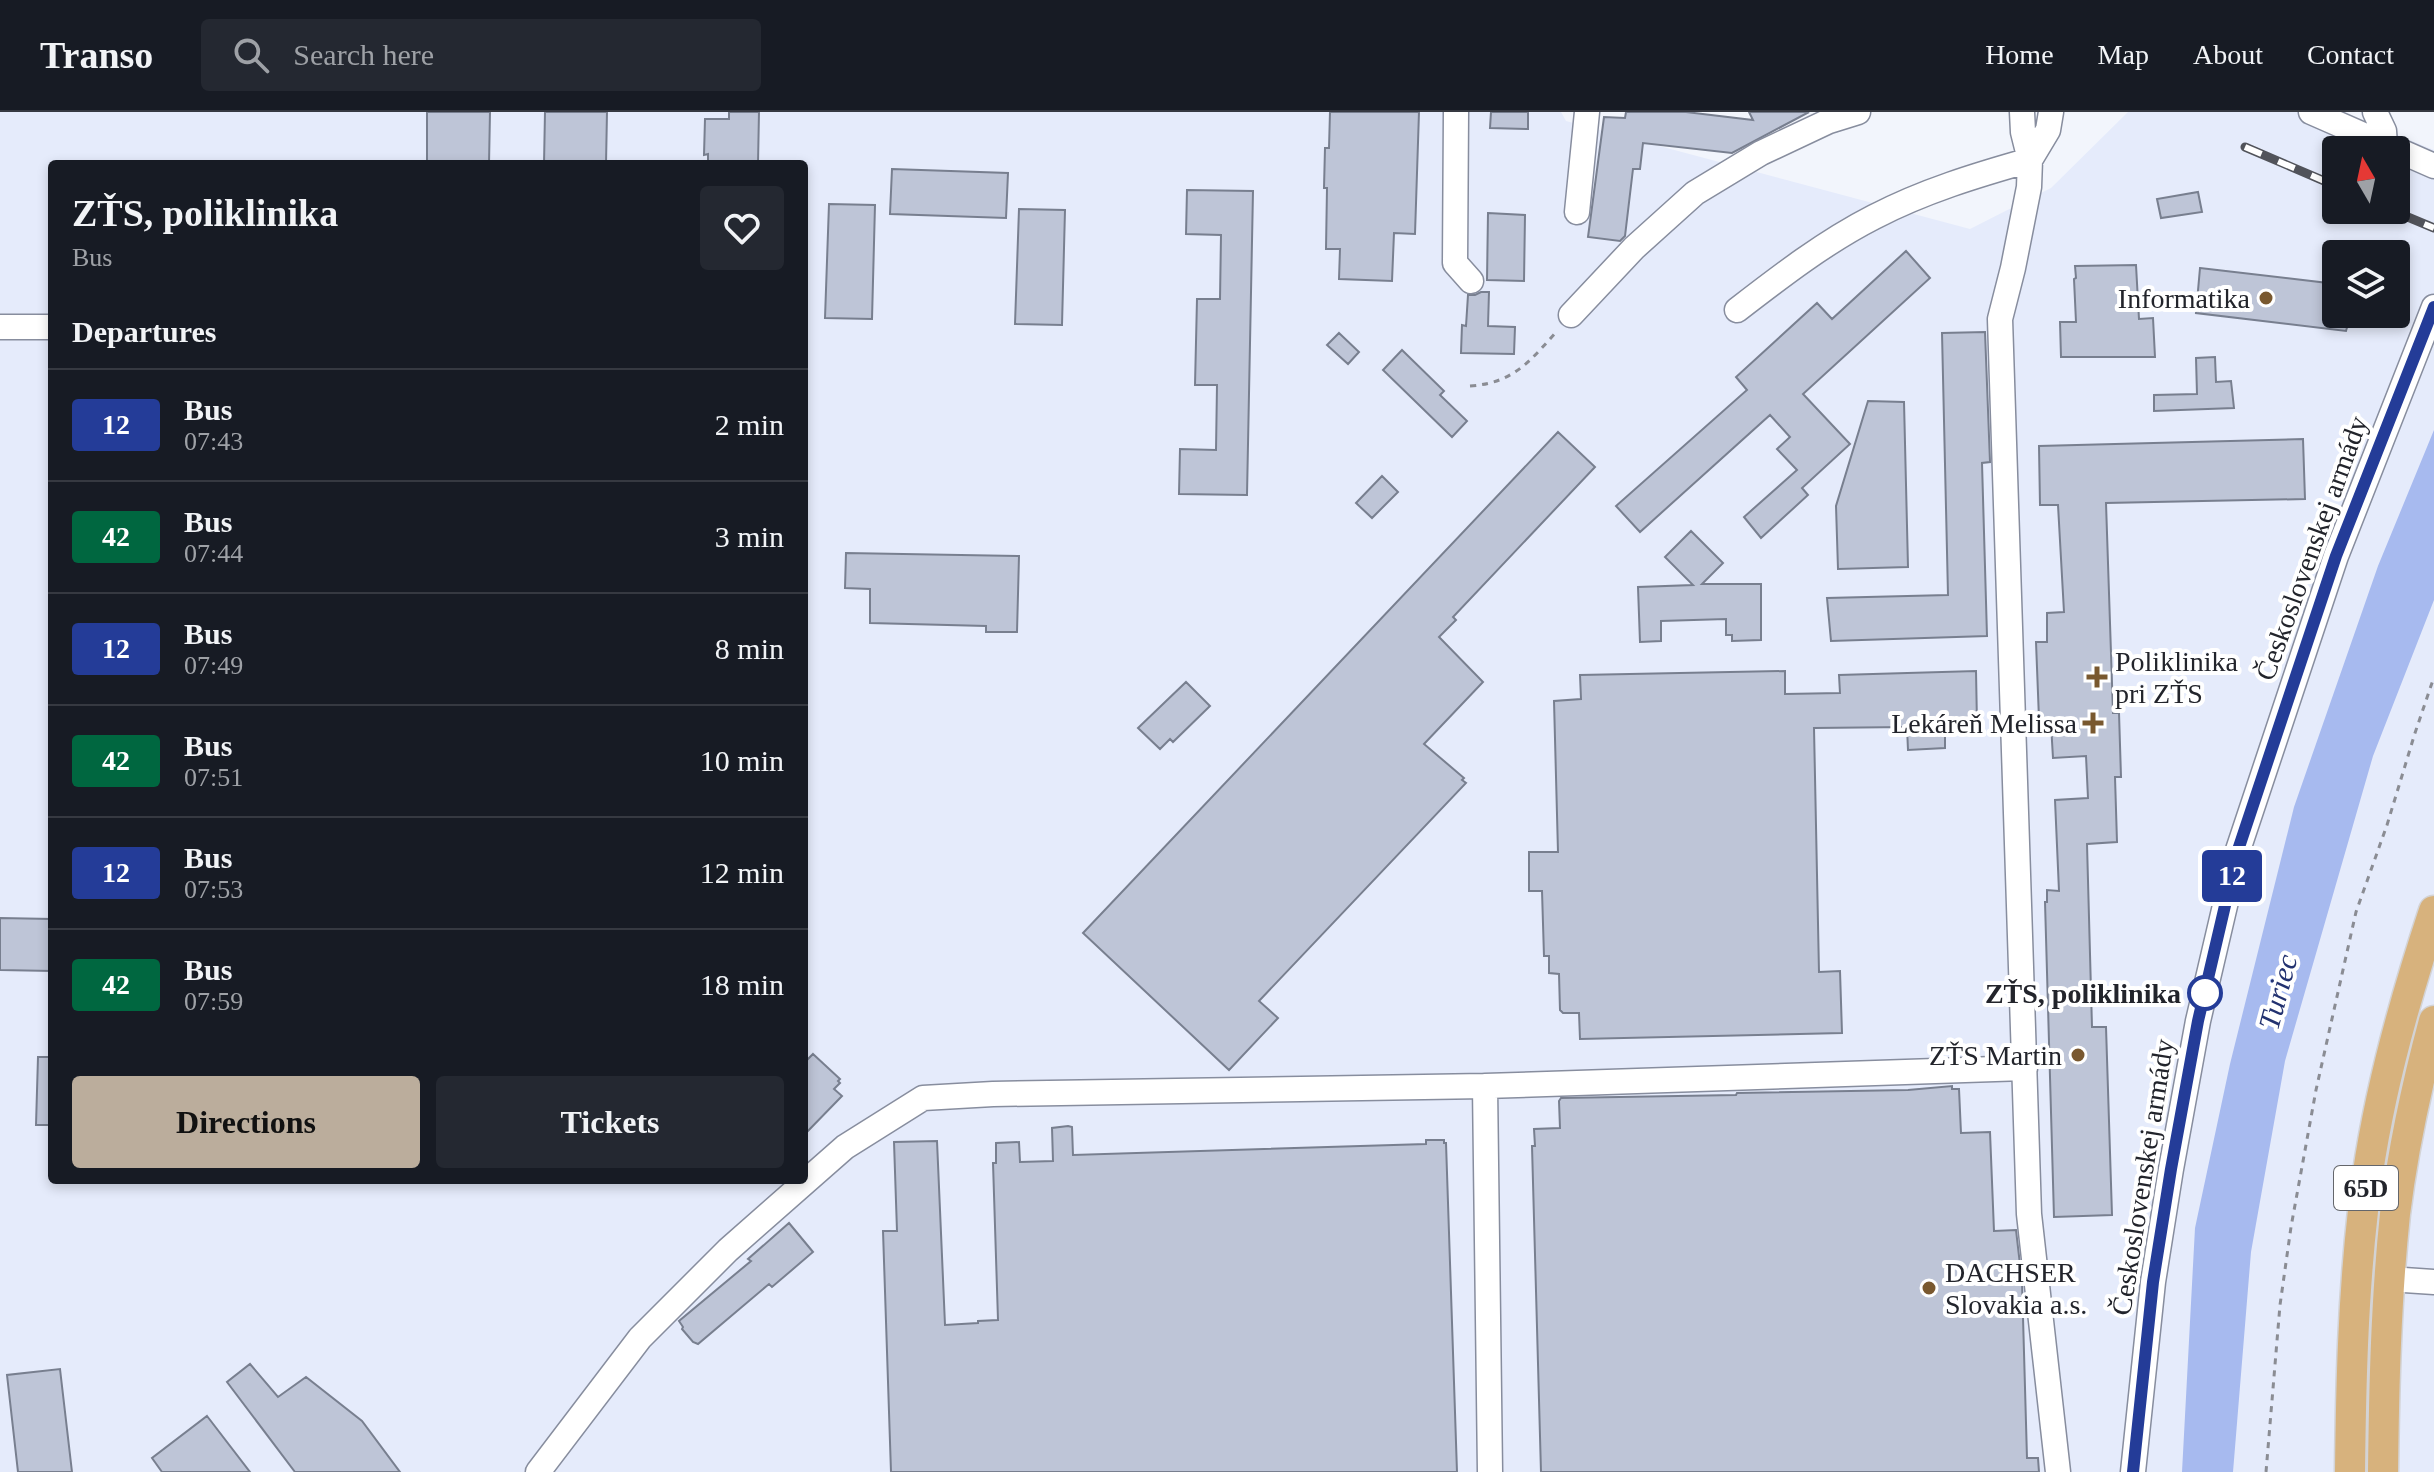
<!DOCTYPE html>
<meta charset="utf-8">
<style>
body{margin:0;font-family:"Times New Roman",serif;background:#242831;color:#f1f3f6;height:100vh;display:flex;flex-direction:column;font-size:30px;white-space:nowrap}
*{box-sizing:border-box;margin:0}
p{font-size:26px;color:#9ea1a6}
.icon{flex:none;width:44px;height:44px;fill:none;stroke:currentColor;stroke-width:2;stroke-linecap:round;stroke-linejoin:round}
.map{position:relative;flex:1;overflow:hidden}
.drawer{position:absolute;left:48px;top:48px;width:760px;height:1024px;display:flex;flex-direction:column;background:#171b24;border-radius:8px;box-shadow:0 4px 12px #0003}
.drawer>*{flex:none}
.badge{padding:0 16px;border-radius:6px;font-size:28px;line-height:52px}
.needle{width:52px;rotate:351deg}
.controls{position:absolute;left:2322px;top:24px;display:grid;gap:16px}
.controls a{display:grid;place-items:center;width:88px;height:88px;border-radius:8px;background:#171b24;box-shadow:0 4px 12px #0003;font-size:40px}
.map>.badge{position:absolute;translate:-50% -50%;box-shadow:0 0 0 4px #fff}
h2{padding:0 24px;font-size:30px;line-height:72px}
.round{display:grid;place-items:center;flex:none;width:84px;height:84px;border-radius:8px;background:#242831}
.summary{display:flex;align-items:center;justify-content:space-between;height:136px;padding:0 24px}
h1{font-size:38px;font-weight:800;line-height:60px}
.primary-button{display:flex;gap:16px;margin-top:auto;padding:16px 24px}
.primary-button a{flex:1;height:92px;border-radius:8px;background:#bbad9c;color:#111;font-size:32px;font-weight:800;line-height:92px;text-align:center}
.primary-button a+a{background:#242831;color:#f1f3f6}
ul{padding:0;list-style:none}
li{display:flex;align-items:center;gap:24px;height:112px;padding:0 24px;border-top:2px solid #363941}
li div{flex:1}
li b{display:block;font-size:30px}
li em{font-style:normal}
li .badge{min-width:88px;font-weight:700;text-align:center}
header{display:flex;align-items:center;gap:48px;box-sizing:border-box;height:112px;padding:0 40px;background:#171b24;border-bottom:2px solid #363941}
header strong{font-size:38px}
nav{display:flex;gap:44px;margin-inline-start:auto;font-size:28px}
.search{width:560px;height:72px;background:#242831;display:flex;align-items:center;gap:20px;box-sizing:border-box;padding:0 28px;border-radius:8px;color:#9ea1a6;font-size:30px}
.map>svg:first-child{display:block}
.built{fill:#e5ebfb;fill-rule:evenodd}
.water{fill:#a7baef}
.building{fill:#bec5d7;stroke:#787f8f;stroke-width:2}
.lines{fill:none;stroke-linecap:round;stroke-linejoin:round}
.minor-casing{stroke:#878d9e;stroke-width:27}
.major-casing{stroke:#d3d3d5;stroke-width:33}
.path{stroke:#8a8c93;stroke-width:3;stroke-dasharray:6 6;stroke-linecap:butt}
.minor{stroke:#fff;stroke-width:24}
.major{stroke:#d7b27d;stroke-width:30}
.rail-casing{stroke:#51535a;stroke-width:9}
.rail{stroke:#fff;stroke-width:6;stroke-dasharray:18;stroke-linecap:butt}
.line-casing{stroke:#fff;stroke-width:18}
.line{stroke:#243c98;stroke-width:12}
.poi-dot{fill:#79582f;stroke:#fff;stroke-width:3}
.stop-dot{fill:#fff;stroke:#243c98;stroke-width:4}
.labels{text-anchor:middle;stroke-width:8;stroke-linejoin:round;paint-order:stroke}
.shield{fill:#fff;stroke:#64666b;stroke-width:2}
.shield-label{font-size:26px;font-weight:bold;fill:#22242b}
.poi-label{font-size:28px;fill:#22242b;stroke:#fff;text-anchor:end}
.street-label{font-size:28px;fill:#22242b;stroke:#fff}
.stop-label{font-size:28px;font-weight:bold;fill:#22242b;stroke:#fff;text-anchor:end}
.water-label{font-size:30px;font-style:italic;fill:#233270;stroke:#fff}
</style>
<header>
<strong>Transo</strong>
<div class="search"><svg class="icon" aria-label="search" viewBox="0 0 24 24"><circle cx="10" cy="10" r="6"/><path d="M15 15l6 6"/></svg>Search here</div>
<nav><a>Home</a><a>Map</a><a>About</a><a>Contact</a></nav>
</header>
<div class="map">
<svg width="2434" height="1360" viewBox="0 0 2434 1360">
<rect width="100%" height="100%" fill="#f2f5fc"/>
<!-- built -->
<path class="built" d="M 0,0 L 1561,0 L 1566,9 L 1970,117 L 2051,76 L 2128,0 L 2341,0 L 2434,38 L 2434,1360 L 0,1360 ZM 2336,38 L 2396,38 L 2396,98 L 2336,98 ZM 52,52 L 804,52 L 804,1068 L 52,1068 ZM 2336,142 L 2396,142 L 2396,202 L 2336,202 Z"/>
<!-- water -->
<path class="water" d="M 2434,318 L 2434,488 L 2373,644 L 2285,949 L 2251,1140 L 2233,1360 L 2182,1360 L 2195,1116 L 2230,952 L 2294,695 L 2378,454 Z"/>
<!-- building -->
<path class="building" d="M 427,0 L 490,0 L 489,52 L 427,52 Z
M 545,0 L 607,0 L 606,52 L 544,52 Z
M 729,0 L 759,0 L 758,52 L 708,52 L 708,42 L 704,43 L 705,7 L 729,7 Z
M 1330,0 L 1419,0 L 1415,122 L 1394,121 L 1392,169 L 1339,167 L 1340,137 L 1326,137 L 1327,76 L 1324,76 L 1325,36 L 1329,36 Z
M 1491,0 L 1528,0 L 1528,17 L 1490,16 Z
M 1626,0 L 1686,0 L 1753,8 L 1749,0 L 1809,0 L 1732,41 L 1643,31 L 1640,57 L 1633,57 L 1625,124 L 1620,129 L 1588,125 L 1604,5 L 1625,6 Z
M 892,57 L 1008,61 L 1006,106 L 890,102 Z
M 1187,78 L 1253,79 L 1247,383 L 1179,382 L 1180,337 L 1216,338 L 1217,273 L 1195,273 L 1197,187 L 1220,187 L 1221,123 L 1186,122 Z
M 2198,80 L 2202,100 L 2161,106 L 2157,87 Z
M 829,92 L 875,93 L 872,207 L 825,206 Z
M 1019,97 L 1065,98 L 1062,213 L 1015,212 Z
M 1488,101 L 1525,103 L 1524,169 L 1487,168 Z
M 1906,139 L 1930,166 L 1803,282 L 1850,332 L 1802,376 L 1808,383 L 1761,426 L 1744,405 L 1797,358 L 1777,337 L 1790,325 L 1770,303 L 1640,420 L 1616,394 L 1747,278 L 1736,265 L 1817,191 L 1832,207 Z
M 2136,153 L 2139,207 L 2153,206 L 2155,245 L 2061,245 L 2060,210 L 2076,210 L 2074,167 L 2076,166 L 2075,154 Z
M 2200,156 L 2336,172 L 2336,202 L 2351,202 L 2346,219 L 2196,201 Z
M 1481,180 L 1489,180 L 1488,214 L 1515,215 L 1514,242 L 1461,241 L 1462,213 L 1466,214 L 1468,183 L 1475,183 Z
M 1985,220 L 1990,350 L 1982,351 L 1987,524 L 1831,529 L 1827,486 L 1948,483 L 1942,221 Z
M 1339,221 L 1359,240 L 1348,252 L 1327,233 Z
M 1402,238 L 1444,279 L 1440,283 L 1467,309 L 1452,325 L 1383,258 Z
M 2215,245 L 2216,270 L 2231,269 L 2234,296 L 2154,299 L 2154,283 L 2197,282 L 2196,246 Z
M 1868,289 L 1904,290 L 1908,455 L 1838,457 L 1836,394 Z
M 1558,320 L 1595,355 L 1453,505 L 1456,508 L 1439,525 L 1483,570 L 1424,632 L 1464,666 L 1462,668 L 1466,671 L 1259,889 L 1278,906 L 1229,958 L 1083,821 Z
M 2303,327 L 2305,387 L 2106,391 L 2113,601 L 2119,601 L 2121,665 L 2115,665 L 2117,730 L 2087,732 L 2092,915 L 2106,915 L 2112,1103 L 2054,1105 L 2045,790 L 2047,790 L 2047,778 L 2059,779 L 2055,688 L 2088,686 L 2086,644 L 2053,646 L 2051,612 L 2039,607 L 2036,530 L 2047,530 L 2047,501 L 2064,500 L 2058,393 L 2040,393 L 2039,334 Z
M 1382,364 L 1398,380 L 1372,406 L 1356,391 Z
M 1691,419 L 1723,451 L 1702,472 L 1761,472 L 1761,528 L 1732,529 L 1732,523 L 1726,523 L 1726,507 L 1661,509 L 1661,529 L 1640,530 L 1638,475 L 1693,473 L 1665,445 Z
M 846,441 L 1019,444 L 1017,520 L 986,520 L 986,514 L 870,511 L 870,477 L 845,476 Z
M 1785,559 L 1785,582 L 1840,581 L 1839,563 L 1976,559 L 1977,612 L 1945,612 L 1945,636 L 1908,638 L 1907,615 L 1814,616 L 1819,860 L 1840,859 L 1842,921 L 1580,927 L 1579,901 L 1563,901 L 1560,898 L 1559,862 L 1549,861 L 1549,844 L 1544,844 L 1542,779 L 1529,779 L 1529,740 L 1558,740 L 1554,589 L 1581,587 L 1580,563 Z
M 1186,570 L 1210,594 L 1173,630 L 1170,627 L 1160,637 L 1138,616 Z
M 0,806 L 52,807 L 52,859 L 0,858 Z
M 813,942 L 840,967 L 838,969 L 840,971 L 834,977 L 842,984 L 804,1023 L 804,951 Z
M 38,945 L 52,945 L 52,1013 L 36,1013 Z
M 1952,974 L 1952,977 L 1959,977 L 1961,1021 L 1990,1020 L 1994,1119 L 2016,1118 L 2022,1170 L 2027,1346 L 2038,1346 L 2039,1360 L 1541,1360 L 1532,1034 L 1535,1034 L 1534,1017 L 1560,1016 L 1559,989 L 1561,986 L 1736,983 L 1737,981 L 1908,978 Z
M 1068,1014 L 1072,1015 L 1073,1043 L 1426,1032 L 1426,1028 L 1444,1028 L 1444,1031 L 1446,1031 L 1457,1360 L 891,1360 L 883,1119 L 897,1119 L 894,1030 L 937,1029 L 945,1213 L 978,1211 L 978,1209 L 998,1208 L 993,1051 L 996,1051 L 996,1031 L 1019,1030 L 1020,1050 L 1053,1049 L 1052,1016 Z
M 789,1111 L 813,1140 L 772,1175 L 769,1172 L 698,1232 L 693,1230 L 682,1217 L 683,1215 L 679,1209 L 751,1149 L 748,1147 Z
M 250,1252 L 278,1285 L 306,1265 L 362,1309 L 400,1360 L 295,1360 L 227,1270 Z
M 60,1257 L 72,1360 L 18,1360 L 7,1263 Z
M 207,1304 L 250,1360 L 162,1360 L 152,1346 Z"/>
<g class="lines">
<defs>
<path id="minor" d="M 1456,0 L 1455,151 L 1471,169
M 2051,0 L 2048,18 L 2030,48 L 2029,75 L 2013,156 L 2000,207 L 2029,1102 L 2058,1360
M 2311,0 L 2434,54
M 2375,0 L 2384,19 L 2385,33
M 1577,100 L 1587,0
M 1737,198 C 1781,164 1825,130 1874,105 C 1924,79 1977,63 2030,48 L 2023,20 L 2022,0
M 1571,203 L 1634,136 L 1695,81 L 1761,41 L 1829,9 L 1858,0
M 0,215 L 52,215
M 2389,1167 L 2434,1170
M 538,1360 L 640,1226 L 728,1138 L 845,1035 L 923,986 L 993,982 L 1485,974
M 1490,1360 L 1485,974 L 2025,956
M 2133,1360 L 2153,1170 L 2171,1057 L 2198,909 L 2238,738 L 2336,444 L 2434,195"/>
<path id="major" d="M 2350,1360 C 2351,1273 2353,1186 2363,1099 C 2374,997 2402,896 2434,799
M 2383,1360 C 2384,1274 2386,1188 2395,1102 C 2403,1037 2417,972 2434,909"/>
</defs>
<!-- minor casing -->
<use href="#minor" class="minor-casing"/>
<!-- major casing -->
<use href="#major" class="major-casing"/>
<!-- path -->
<path class="path" d="M 1470,274 C 1514,271 1530,249 1558,218
M 2266,1360 L 2280,1193 L 2291,1115 L 2316,978 L 2356,800 L 2387,713 L 2415,621 L 2434,565"/>
<!-- minor -->
<use href="#minor" class="minor"/>
<!-- major -->
<use href="#major" class="major"/>
<defs>
<path id="rail" d="M 2245,35 L 2336,74
M 2391,98 L 2434,116"/>
</defs>
<!-- rail casing -->
<use href="#rail" class="rail-casing"/>
<!-- rail -->
<use href="#rail" class="rail"/>
</g>
<g class="lines">
<defs>
<path id="line" d="M 2133,1360 L 2153,1170 L 2171,1057 L 2198,909 L 2238,738 L 2336,444 L 2434,195"/>
</defs>
<!-- line casing -->
<use href="#line" class="line-casing"/>
<!-- line -->
<use href="#line" class="line"/>
</g>
<!-- markers -->
<g class="poi-dot">
<circle cx="2266" cy="186" r="8"/>
<path d="M2093 553h8v8h8v8h-8v8h-8v-8h-8v-8h8z"/>
<path d="M2089 599h8v8h8v8h-8v8h-8v-8h-8v-8h8z"/>
<circle cx="2078" cy="943" r="8"/>
<circle cx="1929" cy="1176" r="8"/>
</g>
<circle class="stop-dot" cx="2205" cy="881" r="16"/>
<g class="labels">
<!-- shield labels -->
<rect class="shield" x="2334" y="1054" width="64" height="44" rx="6"/>
<g class="shield-label">
<text x="2366" y="1085">65D</text>
</g>
<!-- poi labels -->
<g class="poi-label">
<text x="2250" y="196">Informatika</text>
<text x="2115" y="559" text-anchor="start">Poliklinika<tspan x="2115" dy="32">pri ZŤS</tspan></text>
<text x="2077" y="621">Lekáreň Melissa</text>
<text x="2062" y="953">ZŤS Martin</text>
<text x="1945" y="1170" text-anchor="start">DACHSER<tspan x="1945" dy="32">Slovakia a.s.</tspan></text>
</g>
<!-- street labels -->
<g class="street-label">
<text transform="translate(2311 436) rotate(-70)" y="10">Československej armády</text>
<text transform="translate(2142 1065) rotate(-81)" y="10">Československej armády</text>
</g>
<!-- stop labels -->
<g class="stop-label">
<text x="2181" y="891">ZŤS, poliklinika</text>
</g>
<!-- water labels -->
<g class="water-label">
<text transform="translate(2278 880) rotate(-75)" y="10">Turiec</text>
</g>
</g>
</svg>
<div class="controls">
<a><svg class="needle" viewBox="-14 -14 28 28"><path d="M0-13l5 13h-10z" fill="#e53935"/><path d="M0 13l5-13h-10z" fill="#9ea1a6"/></svg></a>
<a><svg class="icon" aria-label="layers" viewBox="0 0 24 24"><path d="M12 4l9 5-9 5-9-5zM3 14l9 5 9-5"/></svg></a>
</div>
<b class="badge" style="left:2232px;top:764px;background:#243c98;color:#fff">12</b>
<section class="drawer">
<div class="summary"><div><h1>ZŤS, poliklinika</h1><p>Bus</p></div><a class="round"><svg class="icon" aria-label="heart" viewBox="0 0 24 24"><path d="M12 20l-8-8c-3-5 5-10 8-4 3-6 11-1 8 4z"/></svg></a></div>
<h2>Departures</h2>
<ul>
<li><span class="badge" style="background:#243c98;color:#fff">12</span><div><b>Bus</b><p>07:43</p></div><em>2 min</em></li>
<li><span class="badge" style="background:#006740;color:#fff">42</span><div><b>Bus</b><p>07:44</p></div><em>3 min</em></li>
<li><span class="badge" style="background:#243c98;color:#fff">12</span><div><b>Bus</b><p>07:49</p></div><em>8 min</em></li>
<li><span class="badge" style="background:#006740;color:#fff">42</span><div><b>Bus</b><p>07:51</p></div><em>10 min</em></li>
<li><span class="badge" style="background:#243c98;color:#fff">12</span><div><b>Bus</b><p>07:53</p></div><em>12 min</em></li>
<li><span class="badge" style="background:#006740;color:#fff">42</span><div><b>Bus</b><p>07:59</p></div><em>18 min</em></li>
</ul>
<div class="primary-button"><a>Directions</a><a>Tickets</a></div>
</section>
</div>
